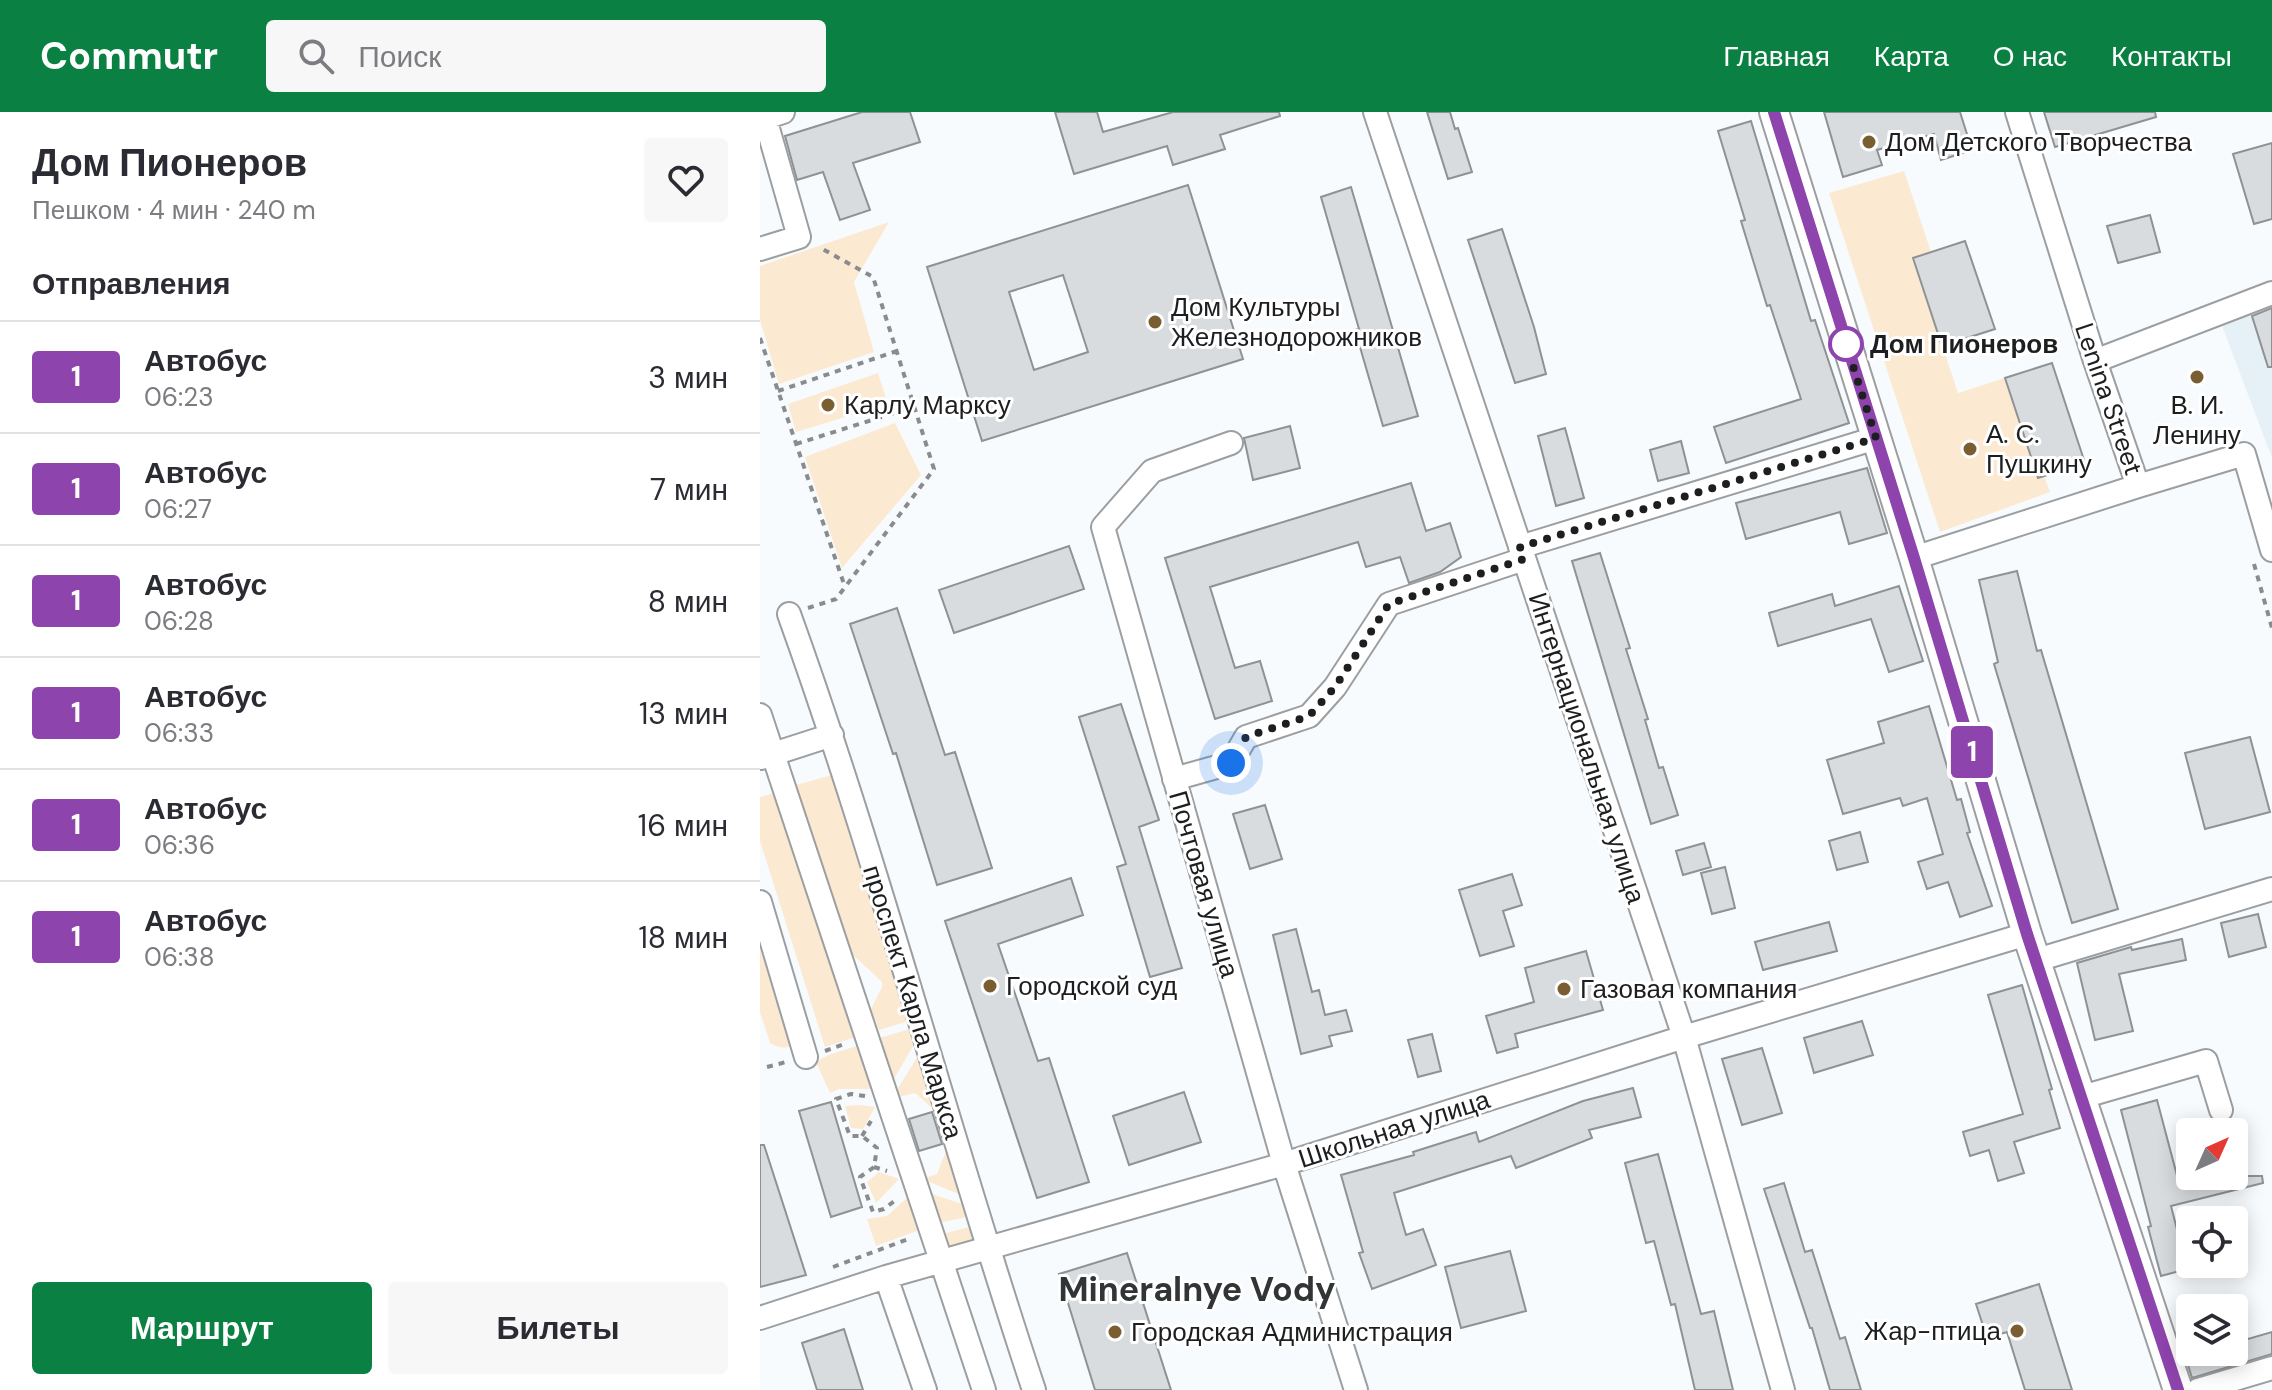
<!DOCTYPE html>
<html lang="ru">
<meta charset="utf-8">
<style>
body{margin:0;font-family:"DM Sans",sans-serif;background:#f7f7f7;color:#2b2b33;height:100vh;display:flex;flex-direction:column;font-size:30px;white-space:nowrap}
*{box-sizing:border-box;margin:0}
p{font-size:26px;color:#7c7c81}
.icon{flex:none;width:44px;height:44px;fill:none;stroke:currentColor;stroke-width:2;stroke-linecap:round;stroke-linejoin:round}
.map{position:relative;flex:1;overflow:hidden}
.panel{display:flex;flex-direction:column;background:#fff;width:760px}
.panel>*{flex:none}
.badge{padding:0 16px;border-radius:6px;font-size:28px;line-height:52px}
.needle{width:52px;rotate:45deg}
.fabs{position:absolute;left:1416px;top:1006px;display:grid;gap:16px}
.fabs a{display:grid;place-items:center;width:72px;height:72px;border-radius:8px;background:#fff;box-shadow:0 4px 20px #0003;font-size:40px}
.you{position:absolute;width:40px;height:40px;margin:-20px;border:6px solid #fff;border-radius:50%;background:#1a73e8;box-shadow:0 0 0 12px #1a73e833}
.map>.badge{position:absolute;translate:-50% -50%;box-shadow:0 0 0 4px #fff}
h2{padding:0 32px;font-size:30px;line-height:72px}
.round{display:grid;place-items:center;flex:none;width:84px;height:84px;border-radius:8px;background:#f7f7f7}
.headline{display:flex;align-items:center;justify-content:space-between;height:136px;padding:0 32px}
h1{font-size:38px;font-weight:700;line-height:60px}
.action{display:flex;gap:16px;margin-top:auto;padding:16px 32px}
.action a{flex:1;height:92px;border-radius:8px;background:#0b8043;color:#fff;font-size:32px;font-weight:700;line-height:92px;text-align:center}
.action a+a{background:#f7f7f7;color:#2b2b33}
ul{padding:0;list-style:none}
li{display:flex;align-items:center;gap:24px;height:112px;padding:0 32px;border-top:2px solid #e1e1e2}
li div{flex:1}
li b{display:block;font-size:30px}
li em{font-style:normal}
li .badge{min-width:88px;font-weight:700;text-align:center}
header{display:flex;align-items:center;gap:48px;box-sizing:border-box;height:112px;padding:0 40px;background:#0b8043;color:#fff}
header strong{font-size:38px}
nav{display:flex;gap:44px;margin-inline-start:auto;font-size:28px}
.search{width:560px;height:72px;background:#f7f7f7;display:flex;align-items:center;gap:20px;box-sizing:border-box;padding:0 28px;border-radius:8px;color:#7c7c81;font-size:30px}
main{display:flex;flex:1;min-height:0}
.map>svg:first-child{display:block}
.built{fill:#e6f1f7}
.green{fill:#fbead1}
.building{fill:#d9dcde;stroke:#8f9294;stroke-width:2;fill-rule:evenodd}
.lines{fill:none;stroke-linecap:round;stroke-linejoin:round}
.minor-casing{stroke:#9c9fa1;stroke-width:26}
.major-casing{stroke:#9c9fa1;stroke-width:32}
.path{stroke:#898b8c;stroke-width:4;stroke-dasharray:6 6;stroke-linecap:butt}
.minor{stroke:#fff;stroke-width:22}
.major{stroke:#fff;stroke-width:28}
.line-casing{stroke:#fff;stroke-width:18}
.line{stroke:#8e44ad;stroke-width:12}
.walk{stroke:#1d1e1f;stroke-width:8;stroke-dasharray:0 14.4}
.poi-dot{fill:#7a5e31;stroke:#fff;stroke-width:3}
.stop-dot{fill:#fff;stroke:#8e44ad;stroke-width:4}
.labels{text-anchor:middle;stroke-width:6;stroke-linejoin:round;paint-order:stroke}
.poi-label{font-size:26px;fill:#1d1e1f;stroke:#fff;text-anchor:start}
.stop-label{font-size:26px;font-weight:bold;fill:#1d1e1f;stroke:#fff;text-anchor:start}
.street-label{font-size:26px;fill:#1d1e1f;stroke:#fff}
.district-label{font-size:34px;font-weight:bold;fill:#323536;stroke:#fff}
</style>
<header>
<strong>Commutr</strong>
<div class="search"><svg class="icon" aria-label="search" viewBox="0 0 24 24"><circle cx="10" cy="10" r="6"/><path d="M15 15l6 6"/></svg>Поиск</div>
<nav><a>Главная</a><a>Карта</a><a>О нас</a><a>Контакты</a></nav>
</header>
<main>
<section class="panel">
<div class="headline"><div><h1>Дом Пионеров</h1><p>Пешком · 4 мин · 240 m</p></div><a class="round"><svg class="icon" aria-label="heart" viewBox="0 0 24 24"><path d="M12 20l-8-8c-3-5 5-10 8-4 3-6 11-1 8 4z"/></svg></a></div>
<h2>Отправления</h2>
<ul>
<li><span class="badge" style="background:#8e44ad;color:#fff">1</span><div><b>Автобус</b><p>06:23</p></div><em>3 мин</em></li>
<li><span class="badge" style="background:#8e44ad;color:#fff">1</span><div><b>Автобус</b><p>06:27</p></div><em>7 мин</em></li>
<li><span class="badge" style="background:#8e44ad;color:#fff">1</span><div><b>Автобус</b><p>06:28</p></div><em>8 мин</em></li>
<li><span class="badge" style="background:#8e44ad;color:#fff">1</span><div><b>Автобус</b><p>06:33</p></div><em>13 мин</em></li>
<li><span class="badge" style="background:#8e44ad;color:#fff">1</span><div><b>Автобус</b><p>06:36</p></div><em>16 мин</em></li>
<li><span class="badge" style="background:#8e44ad;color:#fff">1</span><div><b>Автобус</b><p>06:38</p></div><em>18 мин</em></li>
</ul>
<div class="action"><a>Маршрут</a><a>Билеты</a></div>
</section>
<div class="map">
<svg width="1512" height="1278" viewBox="0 0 1512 1278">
<rect width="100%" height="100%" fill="#f8fbfd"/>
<!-- built -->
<path class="built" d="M 1512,192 L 1512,346 L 1461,211 Z"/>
<!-- green -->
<path class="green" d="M 1144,59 L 1171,140 L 1153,146 L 1198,281 L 1245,266 L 1278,365 L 1284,364 L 1290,380 L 1180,420 L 1069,81 Z
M 129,110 L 94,170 L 114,240 L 19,272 L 0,208 L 0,154 Z
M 118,261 L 128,292 L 36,320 L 28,292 Z
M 135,311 L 161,363 L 82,456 L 45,345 Z
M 72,663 L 152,908 L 119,918 L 111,897 L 122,875 L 122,870 L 91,841 L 36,673 Z
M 17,680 L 99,924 L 65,935 L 0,729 L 0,685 Z
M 0,810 L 34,932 C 24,938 20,936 10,931 L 0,900 Z
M 157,915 L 160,922 L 134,967 L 119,926 Z
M 103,932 L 116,977 L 79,977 L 70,981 L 56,950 L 68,943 Z
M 163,936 L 181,994 L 172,996 L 155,981 L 139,985 L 135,981 Z
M 99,993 L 115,995 L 103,1017 L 91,1016 L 85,994 Z
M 188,1034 L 208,1086 L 162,1067 L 177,1062 Z
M 119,1060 L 139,1067 L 116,1091 L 107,1070 Z
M 169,1081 L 205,1093 L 212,1104 L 178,1111 Z
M 149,1084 L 162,1117 L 116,1134 L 107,1107 L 127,1104 Z
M 217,1113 C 215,1130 204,1134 189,1140 L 182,1122 Z"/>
<!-- building -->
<path class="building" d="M 102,0 L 150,0 L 160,30 L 93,51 L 110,98 L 80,108 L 63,60 L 37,68 L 25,24 Z
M 295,0 L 337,0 L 343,20 L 413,0 L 519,0 L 520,4 L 460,23 L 465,37 L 413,53 L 407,34 L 314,62 Z
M 667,0 L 690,0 L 695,17 L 698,16 L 712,60 L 688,67 Z
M 1064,0 L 1200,0 L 1212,38 L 1181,48 L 1174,22 L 1117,38 L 1122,53 L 1083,65 Z
M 1284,0 L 1395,0 L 1396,5 L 1295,35 Z
M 991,9 L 1051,209 L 1055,208 L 1089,311 L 966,351 L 954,315 L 1041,287 L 1010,193 L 1007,194 L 981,109 L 985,108 L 958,19 Z
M 1512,31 L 1512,107 L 1494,112 L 1473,42 Z
M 428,73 L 483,247 L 222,329 L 167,155 ZM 303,163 L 328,240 L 274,258 L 249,180 Z
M 591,75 L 658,304 L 623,314 L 595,218 L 599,217 L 561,85 Z
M 1390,103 L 1400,140 L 1358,151 L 1347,114 Z
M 742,117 L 774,215 L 786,262 L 755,271 L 708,128 Z
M 1205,129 L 1235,217 L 1182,234 L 1153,146 Z
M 1512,196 L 1512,255 L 1508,255 L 1492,204 Z
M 1292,251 L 1325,351 L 1278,366 L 1245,266 Z
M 530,314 L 540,356 L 493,368 L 484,326 Z
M 805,316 L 824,386 L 796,394 L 778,324 Z
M 921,329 L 929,361 L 898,369 L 890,338 Z
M 1107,356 L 1127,421 L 1089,432 L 1080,400 L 986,427 L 976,391 Z
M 651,371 L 666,419 L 690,411 L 701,445 L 680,460 L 649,471 L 640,445 L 606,455 L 598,430 L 450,475 L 475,556 L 500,549 L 512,589 L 455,607 L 405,446 Z
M 309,434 L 324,477 L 194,521 L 179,478 Z
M 840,441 L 870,536 L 866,537 L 888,607 L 885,608 L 899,656 L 903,655 L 918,703 L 891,712 L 812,449 Z
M 1257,459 L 1277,539 L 1281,538 L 1358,797 L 1312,811 L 1234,552 L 1238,550 L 1219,468 Z
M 1139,474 L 1163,549 L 1129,560 L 1111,507 L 1018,534 L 1009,501 L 1072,482 L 1075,494 Z
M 137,496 L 185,643 L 195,640 L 232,756 L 177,773 L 136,641 L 133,642 L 90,512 Z
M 361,592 L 399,708 L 379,715 L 422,856 L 390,865 L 357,755 L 366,752 L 319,605 Z
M 1169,594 L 1197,688 L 1201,687 L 1210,720 L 1207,721 L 1232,794 L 1200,805 L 1188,770 L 1167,777 L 1158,750 L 1183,742 L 1167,686 L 1143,694 L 1140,686 L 1083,702 L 1067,648 L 1124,631 L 1118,610 Z
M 1490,625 L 1510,700 L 1445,717 L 1425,641 Z
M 505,693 L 522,747 L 490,757 L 473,702 Z
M 1100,720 L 1108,750 L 1077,758 L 1069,729 Z
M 944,731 L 951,755 L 923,763 L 916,739 Z
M 965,755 L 975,796 L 952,802 L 941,761 Z
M 752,762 L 762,793 L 743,799 L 754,834 L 720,844 L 699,778 Z
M 311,766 L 323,803 L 238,832 L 278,949 L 289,946 L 329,1070 L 277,1086 L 185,809 Z
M 1498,802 L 1506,835 L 1469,845 L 1461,811 Z
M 1069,810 L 1077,839 L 1003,858 L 995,830 Z
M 536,817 L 552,880 L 559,878 L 565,903 L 586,898 L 592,919 L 569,924 L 572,934 L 541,942 L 513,823 Z
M 1422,827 L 1426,848 L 1359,862 L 1373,919 L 1335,928 L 1317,851 L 1371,835 L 1372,838 Z
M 826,839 L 843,898 L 755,922 L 758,935 L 737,941 L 726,904 L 774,890 L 765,856 Z
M 1262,873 L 1292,977 L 1289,978 L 1300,1016 L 1254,1030 L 1264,1061 L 1238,1069 L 1229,1038 L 1210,1044 L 1203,1020 L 1263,1002 L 1228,883 Z
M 1102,909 L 1113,943 L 1054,961 L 1044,926 Z
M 672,922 L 681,959 L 658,965 L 648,928 Z
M 1002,936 L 1022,1001 L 982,1013 L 962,947 Z
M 873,976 L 881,1005 L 829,1018 L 832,1026 L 756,1056 L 751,1044 L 634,1081 L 646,1123 L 663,1117 L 676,1153 L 612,1177 L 599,1141 L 603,1140 L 581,1063 L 654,1043 L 653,1040 L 716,1020 L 719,1030 L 823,989 Z
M 424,980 L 441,1030 L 369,1053 L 353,1004 Z
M 1397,988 L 1419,1071 L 1445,1064 L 1502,1064 L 1503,1071 L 1411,1094 L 1427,1157 L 1401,1164 L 1388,1115 L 1391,1114 L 1361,998 Z
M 71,990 L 102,1095 L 71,1105 L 39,999 Z
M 172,1000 L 182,1032 L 159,1039 L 149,1007 Z
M 0,1033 L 4,1033 L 46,1163 L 0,1175 Z
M 898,1042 L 941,1202 L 954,1199 L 973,1278 L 935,1278 L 915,1192 L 911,1193 L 894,1129 L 886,1131 L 865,1051 Z
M 1024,1071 L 1045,1140 L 1052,1138 L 1080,1227 L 1085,1225 L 1101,1278 L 1070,1278 L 1052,1216 L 1050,1216 L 1004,1077 Z
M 750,1139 L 766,1199 L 701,1216 L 685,1155 Z
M 367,1141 L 411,1278 L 335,1278 L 299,1162 Z
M 1279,1172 L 1312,1278 L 1265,1278 L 1247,1220 L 1227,1226 L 1216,1192 Z
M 84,1217 L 103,1278 L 57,1278 L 42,1231 Z
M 1512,1220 L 1512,1242 L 1432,1266 L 1424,1240 L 1474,1240 L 1474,1231 Z"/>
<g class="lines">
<defs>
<path id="minor" d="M 615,0 L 924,925 L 1023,1278
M 1257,0 L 1335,249 L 1378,374
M 0,137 L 39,125 L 5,6 L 23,0
M 1335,249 L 1512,181
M 471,331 L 392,359 L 343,415 L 524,1052 L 596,1278
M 760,435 L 1116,326
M 1154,446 L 1378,374 L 1484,342 L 1512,438
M 29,502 C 121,757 188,1021 274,1278
M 0,603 L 224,1278
M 1,646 L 72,623
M 414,667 L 471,651 L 486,625 L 549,604 L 575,575 L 629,492 L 764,447
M 0,790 L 46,945
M 1277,848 L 1512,777
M 1322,985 L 1446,949 L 1461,998
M 126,1165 L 165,1278
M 0,1206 L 126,1165 L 524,1052 L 924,925 L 1267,822
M 1438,1278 L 1512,1256"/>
<path id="major" d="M 1014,0 L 1154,446 L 1267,822 L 1418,1278"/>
</defs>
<!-- minor casing -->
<use href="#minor" class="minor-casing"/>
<!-- major casing -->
<use href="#major" class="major-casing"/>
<!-- path -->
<path class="path" d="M 0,226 L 85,475
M 18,279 L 137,239
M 36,332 L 153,295
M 1494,452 L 1512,516
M 48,496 L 76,487 L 174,357 L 113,165 L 59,135
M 65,939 L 87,931
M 7,955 L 26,950
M 105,984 L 91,982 L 76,987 L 90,1024 L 102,1024 L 117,1036 L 114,1055 L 100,1065 L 113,1100 L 124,1097 L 137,1087
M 102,1024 L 111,1009
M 114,1055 L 127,1059
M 73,1155 L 151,1126"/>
<!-- minor -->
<use href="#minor" class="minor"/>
<!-- major -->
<use href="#major" class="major"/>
</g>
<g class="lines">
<defs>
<path id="line" d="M 1014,0 L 1154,446 L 1267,822 L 1418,1278"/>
</defs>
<!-- line casing -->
<use href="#line" class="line-casing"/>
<!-- line -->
<use href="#line" class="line"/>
<!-- walk -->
<path class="walk" d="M 471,651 L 486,625 L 549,604 L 575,575 L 629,492 L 764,447 L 760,435 L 1116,326 L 1086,232"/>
</g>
<!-- markers -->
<g class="poi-dot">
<circle cx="1109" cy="30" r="8"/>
<circle cx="395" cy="210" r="8"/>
<circle cx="1437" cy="265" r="8"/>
<circle cx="68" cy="293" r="8"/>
<circle cx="1210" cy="337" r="8"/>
<circle cx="230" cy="874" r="8"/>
<circle cx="804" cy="877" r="8"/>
<circle cx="1257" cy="1219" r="8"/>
<circle cx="355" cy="1220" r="8"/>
</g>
<circle class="stop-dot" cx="1086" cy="232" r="16"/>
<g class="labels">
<!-- poi labels -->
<g class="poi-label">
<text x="1125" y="39">Дом Детского Творчества</text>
<text x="411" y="204">Дом Культуры<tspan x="411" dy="30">Железнодорожников</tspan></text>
<text x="84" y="302">Карлу Марксу</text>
<text x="1437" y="302" text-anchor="middle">В. И.<tspan x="1437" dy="30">Ленину</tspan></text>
<text x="1226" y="331">А. С.<tspan x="1226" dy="30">Пушкину</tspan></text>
<text x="246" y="883">Городской суд</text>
<text x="820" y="886">Газовая компания</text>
<text x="1241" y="1228" text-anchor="end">Жар-птица</text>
<text x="371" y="1229">Городская Администрация</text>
</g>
<!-- stop labels -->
<g class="stop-label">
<text x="1110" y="241">Дом Пионеров</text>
</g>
<!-- street labels -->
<g class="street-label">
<text transform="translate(1349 287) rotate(71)" y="9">Lenina Street</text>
<text transform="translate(827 636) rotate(72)" y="9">Интернациональная улица</text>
<text transform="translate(444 772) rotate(74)" y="9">Почтовая улица</text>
<text transform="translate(153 890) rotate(73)" y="9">проспект Карла Маркса</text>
<text transform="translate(634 1017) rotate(-18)" y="9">Школьная улица</text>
</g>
<!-- district labels -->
<g class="district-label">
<text x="437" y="1189">Mineralnye Vody</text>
</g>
</g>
</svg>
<div class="fabs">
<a><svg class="needle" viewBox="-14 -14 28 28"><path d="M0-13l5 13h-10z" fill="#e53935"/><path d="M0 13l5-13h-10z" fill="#7c7c81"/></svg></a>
<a><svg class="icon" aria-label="locate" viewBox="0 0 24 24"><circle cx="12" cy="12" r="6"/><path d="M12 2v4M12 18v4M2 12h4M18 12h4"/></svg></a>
<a><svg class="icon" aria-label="layers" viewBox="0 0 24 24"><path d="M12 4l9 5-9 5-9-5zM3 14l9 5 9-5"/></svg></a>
</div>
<div class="you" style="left:471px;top:651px"></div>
<b class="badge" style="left:1212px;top:640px;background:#8e44ad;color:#fff">1</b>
</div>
</main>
